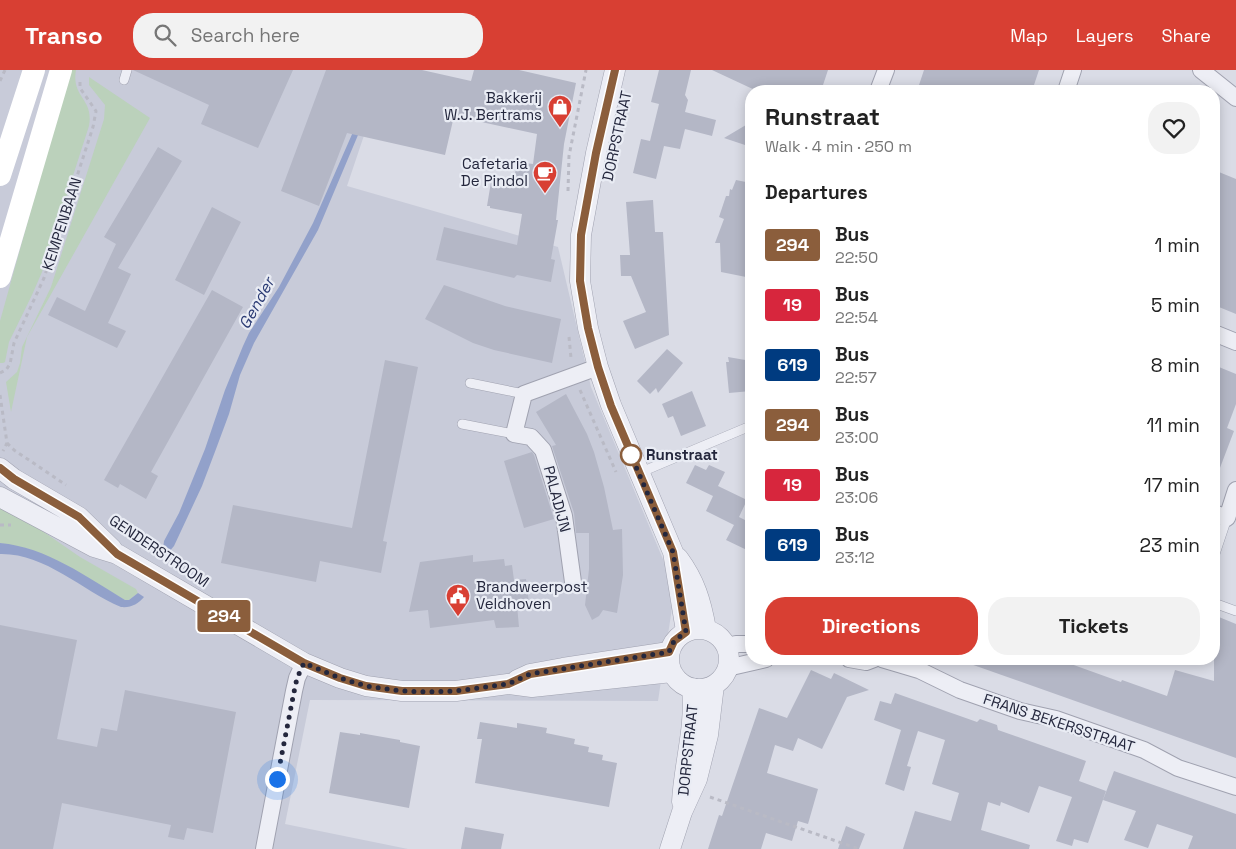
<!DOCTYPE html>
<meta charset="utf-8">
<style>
body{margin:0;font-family:"Space Grotesk",sans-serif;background:#f2f2f2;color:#222;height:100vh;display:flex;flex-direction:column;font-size:19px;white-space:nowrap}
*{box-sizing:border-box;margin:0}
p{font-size:16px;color:#767676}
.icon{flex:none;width:28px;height:28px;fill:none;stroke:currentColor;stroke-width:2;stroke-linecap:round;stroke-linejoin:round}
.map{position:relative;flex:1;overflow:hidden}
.drawer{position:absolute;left:745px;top:15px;width:475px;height:580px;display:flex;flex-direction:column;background:#fff;border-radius:20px;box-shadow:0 2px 12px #0003}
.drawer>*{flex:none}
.badge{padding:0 10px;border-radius:4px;font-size:18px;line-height:32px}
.you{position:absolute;width:25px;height:25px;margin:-12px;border:4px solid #fff;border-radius:50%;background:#1a73e8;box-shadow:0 0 0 8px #1a73e833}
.map>.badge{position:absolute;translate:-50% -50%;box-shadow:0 0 0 2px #fff}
h2{padding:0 20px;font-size:19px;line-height:45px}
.round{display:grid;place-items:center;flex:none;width:52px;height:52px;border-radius:20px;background:#f2f2f2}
.headline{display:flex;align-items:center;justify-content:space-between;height:85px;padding:0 20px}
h1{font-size:24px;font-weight:700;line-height:38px}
.button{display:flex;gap:10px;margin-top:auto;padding:10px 20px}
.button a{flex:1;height:58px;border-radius:20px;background:#d83f33;color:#fff;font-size:20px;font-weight:700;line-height:58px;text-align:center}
.button a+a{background:#f2f2f2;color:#222}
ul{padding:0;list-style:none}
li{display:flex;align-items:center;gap:15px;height:60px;padding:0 20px}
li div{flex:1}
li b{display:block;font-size:19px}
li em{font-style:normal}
li .badge{min-width:55px;font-weight:700;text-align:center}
header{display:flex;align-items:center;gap:30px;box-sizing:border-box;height:70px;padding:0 25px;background:#d83f33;color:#fff}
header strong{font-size:24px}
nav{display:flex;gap:28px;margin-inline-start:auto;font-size:18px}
.search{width:350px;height:45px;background:#f2f2f2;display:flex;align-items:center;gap:12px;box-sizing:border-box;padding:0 18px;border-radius:20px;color:#767676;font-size:19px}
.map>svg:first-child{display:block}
.built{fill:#c8cbd9}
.green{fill:#bbd1bb}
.water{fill:#92a1ca}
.building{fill:#b4b7c6}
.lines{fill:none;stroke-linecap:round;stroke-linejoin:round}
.service-casing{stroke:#a0a2b0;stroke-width:10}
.minor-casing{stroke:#a0a2b0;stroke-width:18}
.tertiary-casing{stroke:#a0a2b0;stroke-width:21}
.path{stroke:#b9bac5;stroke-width:3;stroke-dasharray:4 4;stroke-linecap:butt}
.service{stroke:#edeef5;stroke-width:9}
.minor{stroke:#edeef5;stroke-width:16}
.tertiary{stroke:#edeef5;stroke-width:20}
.secondary{stroke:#fff;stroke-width:22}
.line-casing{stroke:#fff;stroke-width:11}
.line{stroke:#8b5e3c;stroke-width:8}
.walk{stroke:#24273d;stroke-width:5;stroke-dasharray:0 9}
.stop-dot{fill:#fff;stroke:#8b5e3c;stroke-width:2.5}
.labels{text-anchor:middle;stroke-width:4.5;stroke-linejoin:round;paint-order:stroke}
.poi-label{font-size:15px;fill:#24273d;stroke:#e9ecf4;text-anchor:end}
.street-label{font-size:15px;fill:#24273d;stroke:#e9ecf4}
.stop-label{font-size:15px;font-weight:bold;fill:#24273d;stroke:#e9ecf4;text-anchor:start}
.water-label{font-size:16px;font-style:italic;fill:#2b3b74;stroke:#e9ecf4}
</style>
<header>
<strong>Transo</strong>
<div class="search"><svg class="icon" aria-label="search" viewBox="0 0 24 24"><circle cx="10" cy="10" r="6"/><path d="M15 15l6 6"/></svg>Search here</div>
<nav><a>Map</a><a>Layers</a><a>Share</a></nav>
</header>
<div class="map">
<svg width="1236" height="779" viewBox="0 0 1236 779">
<rect width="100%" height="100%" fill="#dadce6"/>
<!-- built -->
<path class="built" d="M 0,0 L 386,0 L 347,116 L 558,177 L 591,317 L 675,518 L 658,631 L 310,630 L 285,754 L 408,779 L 0,779 Z"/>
<!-- green -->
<path class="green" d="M 70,0 L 76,0 C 71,28 94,28 89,56 L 42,202 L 32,225 L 9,272 L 5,292 L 3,293 L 0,293 L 0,251 Z
M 89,7 L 150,48 L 27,267 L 11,342 L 6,312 L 17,302 L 20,293 L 22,277 L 51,217 L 104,49 L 105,35 L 89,15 Z
M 0,436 L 12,440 L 80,487 L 136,519 L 138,523 L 129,530 L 125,530 L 29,479 L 0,473 Z"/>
<!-- water -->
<path class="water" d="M 353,62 L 358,65 L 318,160 L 254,273 L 240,305 L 229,344 L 216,379 L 202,416 L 174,476 L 168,483 L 163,480 L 164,471 L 179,443 L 205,379 L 225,320 L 243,276 L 249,263 L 279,217 L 313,153 Z
M 0,473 C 46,477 87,507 125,530 L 129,530 L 138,523 L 144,527 C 138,534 131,538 121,537 C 81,520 45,483 0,484 Z"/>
<!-- building -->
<path class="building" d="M 133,0 L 293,0 L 258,78 L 201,54 L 209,35 Z
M 326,0 L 422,0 L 471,11 L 474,0 L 519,0 L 576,13 L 564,74 L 556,150 L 558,150 L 551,189 L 555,190 L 551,212 L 517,205 L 514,208 L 436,190 L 444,157 L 517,175 L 522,144 L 490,138 L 490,136 L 487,136 L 491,112 L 513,115 L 517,92 L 533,94 L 537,64 L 454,46 L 445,85 L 347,63 L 319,136 L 281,121 Z
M 659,0 L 691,0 L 685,25 L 688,30 L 685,42 L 716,50 L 712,66 L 685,59 L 680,79 L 664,76 L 656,109 L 633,103 L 641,69 L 650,71 L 659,34 L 651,32 Z
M 712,0 L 828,0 L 821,21 L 757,21 Z
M 924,0 L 1039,0 L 1032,21 L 1014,16 L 1013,21 L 917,21 Z
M 751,52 L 751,77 L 724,68 Z
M 158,77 L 182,91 L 118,198 L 131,204 L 108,253 L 126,261 L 117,278 L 48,245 L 57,227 L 85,241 L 116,174 L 104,167 Z
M 1214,100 L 1236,109 L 1236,244 L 1214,235 Z
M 736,110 L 751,113 L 751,200 L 748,200 L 746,207 L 721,202 L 720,173 L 715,173 L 724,149 L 719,147 L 726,126 L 729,126 L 730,119 L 732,120 Z
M 653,130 L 655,162 L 663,162 L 669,265 L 635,279 L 623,251 L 646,242 L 631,206 L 621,206 L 620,185 L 630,185 L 626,132 Z
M 212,137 L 241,152 L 204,225 L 175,210 Z
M 444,215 L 505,236 L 561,249 L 552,293 L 494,280 L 473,273 L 425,249 Z
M 212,220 L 243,237 L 151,402 L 158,406 L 146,429 L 120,414 L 118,418 L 104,410 Z
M 667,279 L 683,293 L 658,323 L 656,318 L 650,324 L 637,311 Z
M 728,287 L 751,291 L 751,321 L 729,323 L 726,292 L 729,292 Z
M 385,290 L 418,297 L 383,471 L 387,472 L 381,503 L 320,491 L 316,512 L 221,493 L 233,435 L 352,458 Z
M 1214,295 L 1236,304 L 1236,334 L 1227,358 L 1234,361 L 1215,411 L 1214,411 Z
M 692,321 L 706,356 L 681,366 L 673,346 L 668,348 L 662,334 Z
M 566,324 L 587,364 L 594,382 L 604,417 L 613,460 L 622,459 L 623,505 L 617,543 L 603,540 L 599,546 L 592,550 L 585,535 L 589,499 L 589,463 L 576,463 L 574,443 L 552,376 L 556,375 L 536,342 Z
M 532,382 L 534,385 L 554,449 L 524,458 L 504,391 Z
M 695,395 L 706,400 L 709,395 L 725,402 L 718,416 L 747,430 L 739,447 L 751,453 L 751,482 L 726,470 L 734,455 L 706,441 L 713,426 L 686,413 Z
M 473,485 L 473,492 L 504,489 L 505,496 L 512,495 L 514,510 L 526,509 L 529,533 L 517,535 L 519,557 L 496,558 L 494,550 L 430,558 L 428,540 L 409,542 L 420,492 Z
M 1214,545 L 1236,554 L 1236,688 L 962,591 L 962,589 L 1020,589 L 1034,594 L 1036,589 L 1057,589 L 1121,612 L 1122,610 L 1167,626 L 1175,600 L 1214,611 Z
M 0,555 L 77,570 L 57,669 L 97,677 L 101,658 L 117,661 L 125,620 L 236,642 L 213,763 L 187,758 L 184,770 L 168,767 L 171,755 L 62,733 L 53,779 L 0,779 Z
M 811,600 L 831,609 L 834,603 L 869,620 L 847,627 L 822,679 L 798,668 L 793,681 L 775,675 L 767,703 L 818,719 L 808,754 L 798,751 L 792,771 L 766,763 L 761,779 L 708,779 L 719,745 L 722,746 L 759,638 L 787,648 Z
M 895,623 L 977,652 L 980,649 L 997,655 L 998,660 L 1086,691 L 1079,711 L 1106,721 L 1088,773 L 1074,769 L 1072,776 L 1056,771 L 1072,727 L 1039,716 L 1029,743 L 1001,732 L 1000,736 L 988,732 L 981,760 L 1030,775 L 1029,779 L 903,779 L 915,741 L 951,751 L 959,723 L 932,714 L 945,670 L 918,661 L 907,696 L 911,697 L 904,721 L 885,714 L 901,660 L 874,650 L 880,631 L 891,634 Z
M 480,652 L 517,658 L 517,653 L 547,658 L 546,663 L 575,669 L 574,674 L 589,677 L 588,682 L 603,685 L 602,690 L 617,693 L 609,737 L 475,713 L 482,669 L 477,669 Z
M 340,662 L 360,665 L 360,663 L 400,670 L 400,672 L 420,676 L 409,738 L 329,723 Z
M 1114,701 L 1236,744 L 1236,779 L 1188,779 L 1193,766 L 1157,754 L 1148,778 L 1124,770 L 1136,741 L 1103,730 Z
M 846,756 L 865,764 L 859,779 L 838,779 Z
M 465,757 L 504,764 L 501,779 L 461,779 Z"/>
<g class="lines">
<defs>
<path id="service" d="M 124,10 L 127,0
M 470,313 L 524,324
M 462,354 L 514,364
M 639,403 L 748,357
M 1214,487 L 1227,448
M 1214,533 L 1236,541"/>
<path id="minor" d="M 1201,0 L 1236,28
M 878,21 L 886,0
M 1066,21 L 1073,0
M 1214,263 L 1236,272
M 1214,443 L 1227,448 L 1236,420
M 573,512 L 564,446 L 543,380 L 531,367 L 514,364 L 524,324 L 598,297
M 726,577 L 736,574 L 751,574
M 849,589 L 866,592 L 874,589
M 882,589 L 919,600 L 960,620 L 1020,641 L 1056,649 L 1144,680 L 1178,698 L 1236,717
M 727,598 L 766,589
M 264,779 L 294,621 L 297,608 L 304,593"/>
<path id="tertiary" d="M 615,0 L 596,83 L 581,165 L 580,211 L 588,258 L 598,297 L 611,335 L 673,482 L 686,561
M 0,398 L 14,409 L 79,447 L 112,479
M 0,427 L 94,477 L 117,484 L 304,593 L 340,608 L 366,616 L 402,621 L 456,621 L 508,614 L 532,617 L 672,602
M 678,488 C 695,511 701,531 706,559
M669 589a30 30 0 1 1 60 0a30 30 0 1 1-60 0Z
M 517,610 L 530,604 L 563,598 L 669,582
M 682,732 C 684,693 696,657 692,618
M 670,779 L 682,742 L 697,709 L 708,665 L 714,615"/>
</defs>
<!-- service casing -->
<use href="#service" class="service-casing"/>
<!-- minor casing -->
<use href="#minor" class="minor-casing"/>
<!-- tertiary casing -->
<use href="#tertiary" class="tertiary-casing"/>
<!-- path -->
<path class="path" d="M 0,11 L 5,0
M 568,121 L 569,86 L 586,0
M 569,267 L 571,288
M 0,303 L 6,300 L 10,294 L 14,273 L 44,208 L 93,57 L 96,41 L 80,18 L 80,11
M 580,320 L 616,402
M 0,325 L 7,373 L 3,381
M 7,373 L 14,380 L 66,415
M 0,455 L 11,455
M 118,456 L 154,481
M 710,727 L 859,779"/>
<!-- service -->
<use href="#service" class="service"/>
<!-- minor -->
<use href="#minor" class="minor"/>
<!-- tertiary -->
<use href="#tertiary" class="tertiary"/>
<!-- secondary -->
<path class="secondary" d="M 0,105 L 34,0
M 0,207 L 61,0"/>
</g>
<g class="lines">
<defs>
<path id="line" d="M 0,398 L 14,409 L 79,447 L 117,484 L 304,593 L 340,608 L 366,616 L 402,621 L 456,621 L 508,614 L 530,604 L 669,582 L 674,571 L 686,562 L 673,482 L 611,336 L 598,297 L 588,258 L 580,211 L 581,165 L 596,83 L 615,0"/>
</defs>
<!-- line casing -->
<use href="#line" class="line-casing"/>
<!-- line -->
<use href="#line" class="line"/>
<!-- walk -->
<path class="walk" d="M 277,709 L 294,622 L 297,608 L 304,593 L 340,608 L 366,616 L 402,621 L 426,622 L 456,621 L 508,614 L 530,604 L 669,582 L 674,571 L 686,562 L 673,482 L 630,383 L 631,385"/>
</g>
<!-- icons -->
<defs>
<symbol id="shop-pin" viewBox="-11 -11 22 30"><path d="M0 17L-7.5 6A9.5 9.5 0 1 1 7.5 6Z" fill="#d83f33" stroke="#e9ecf4"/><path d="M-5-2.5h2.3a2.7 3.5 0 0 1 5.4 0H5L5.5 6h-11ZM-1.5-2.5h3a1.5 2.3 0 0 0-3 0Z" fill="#fff"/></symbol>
<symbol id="cafe-pin" viewBox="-11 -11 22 30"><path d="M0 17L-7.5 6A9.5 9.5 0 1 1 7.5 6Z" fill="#d83f33" stroke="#e9ecf4"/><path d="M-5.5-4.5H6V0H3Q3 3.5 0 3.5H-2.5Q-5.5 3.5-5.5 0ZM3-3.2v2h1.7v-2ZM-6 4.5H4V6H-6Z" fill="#fff"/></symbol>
<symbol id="civic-pin" viewBox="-11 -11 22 30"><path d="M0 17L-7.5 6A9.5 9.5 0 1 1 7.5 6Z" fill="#d83f33" stroke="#e9ecf4"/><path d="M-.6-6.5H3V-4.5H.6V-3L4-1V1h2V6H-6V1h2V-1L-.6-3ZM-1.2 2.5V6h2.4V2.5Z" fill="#fff"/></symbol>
</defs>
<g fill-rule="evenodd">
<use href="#shop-pin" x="546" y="23" width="28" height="38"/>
<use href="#cafe-pin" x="531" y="89" width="28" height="38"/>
<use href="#civic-pin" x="444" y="512" width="28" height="38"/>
</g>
<!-- markers -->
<circle class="stop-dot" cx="631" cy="385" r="10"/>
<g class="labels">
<!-- poi labels -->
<g class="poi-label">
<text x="542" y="33">Bakkerij<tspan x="542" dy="17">W.J. Bertrams</tspan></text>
<text x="528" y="99">Cafetaria<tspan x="528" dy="17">De Pindol</tspan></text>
<text x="476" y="522" text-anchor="start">Brandweerpost<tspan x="476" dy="17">Veldhoven</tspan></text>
</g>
<!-- street labels -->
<g class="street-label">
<text transform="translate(617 66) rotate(-78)" y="5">DORPSTRAAT</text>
<text transform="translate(62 154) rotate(-72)" y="5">KEMPENBAAN</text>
<text transform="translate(557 429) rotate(75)" y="5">PALADIJN</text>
<text transform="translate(159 481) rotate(34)" y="5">GENDERSTROOM</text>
<text transform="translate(1059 653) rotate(18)" y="5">FRANS BEKERSSTRAAT</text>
<text transform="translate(688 680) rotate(-84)" y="5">DORPSTRAAT</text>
</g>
<!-- stop labels -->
<g class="stop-label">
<text x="646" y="390">Runstraat</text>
</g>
<!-- water labels -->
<g class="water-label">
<text transform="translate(256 233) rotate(-61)" y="6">Gender</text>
</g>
</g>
</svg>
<div class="you" style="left:277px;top:709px"></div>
<b class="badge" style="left:224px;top:546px;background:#8b5e3c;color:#fff">294</b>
<section class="drawer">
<div class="headline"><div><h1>Runstraat</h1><p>Walk · 4 min · 250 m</p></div><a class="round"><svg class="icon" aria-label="heart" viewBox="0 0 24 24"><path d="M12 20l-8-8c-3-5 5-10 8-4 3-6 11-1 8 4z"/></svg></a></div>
<h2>Departures</h2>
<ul>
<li><span class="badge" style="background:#8b5e3c;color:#fff">294</span><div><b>Bus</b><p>22:50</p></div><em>1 min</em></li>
<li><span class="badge" style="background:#d7263d;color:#fff">19</span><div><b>Bus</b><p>22:54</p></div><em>5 min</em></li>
<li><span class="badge" style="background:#003b80;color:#fff">619</span><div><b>Bus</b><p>22:57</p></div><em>8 min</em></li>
<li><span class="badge" style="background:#8b5e3c;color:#fff">294</span><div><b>Bus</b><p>23:00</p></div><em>11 min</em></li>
<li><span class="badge" style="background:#d7263d;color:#fff">19</span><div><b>Bus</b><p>23:06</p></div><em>17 min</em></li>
<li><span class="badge" style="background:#003b80;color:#fff">619</span><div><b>Bus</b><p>23:12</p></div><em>23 min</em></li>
</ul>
<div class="button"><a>Directions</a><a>Tickets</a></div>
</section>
</div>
